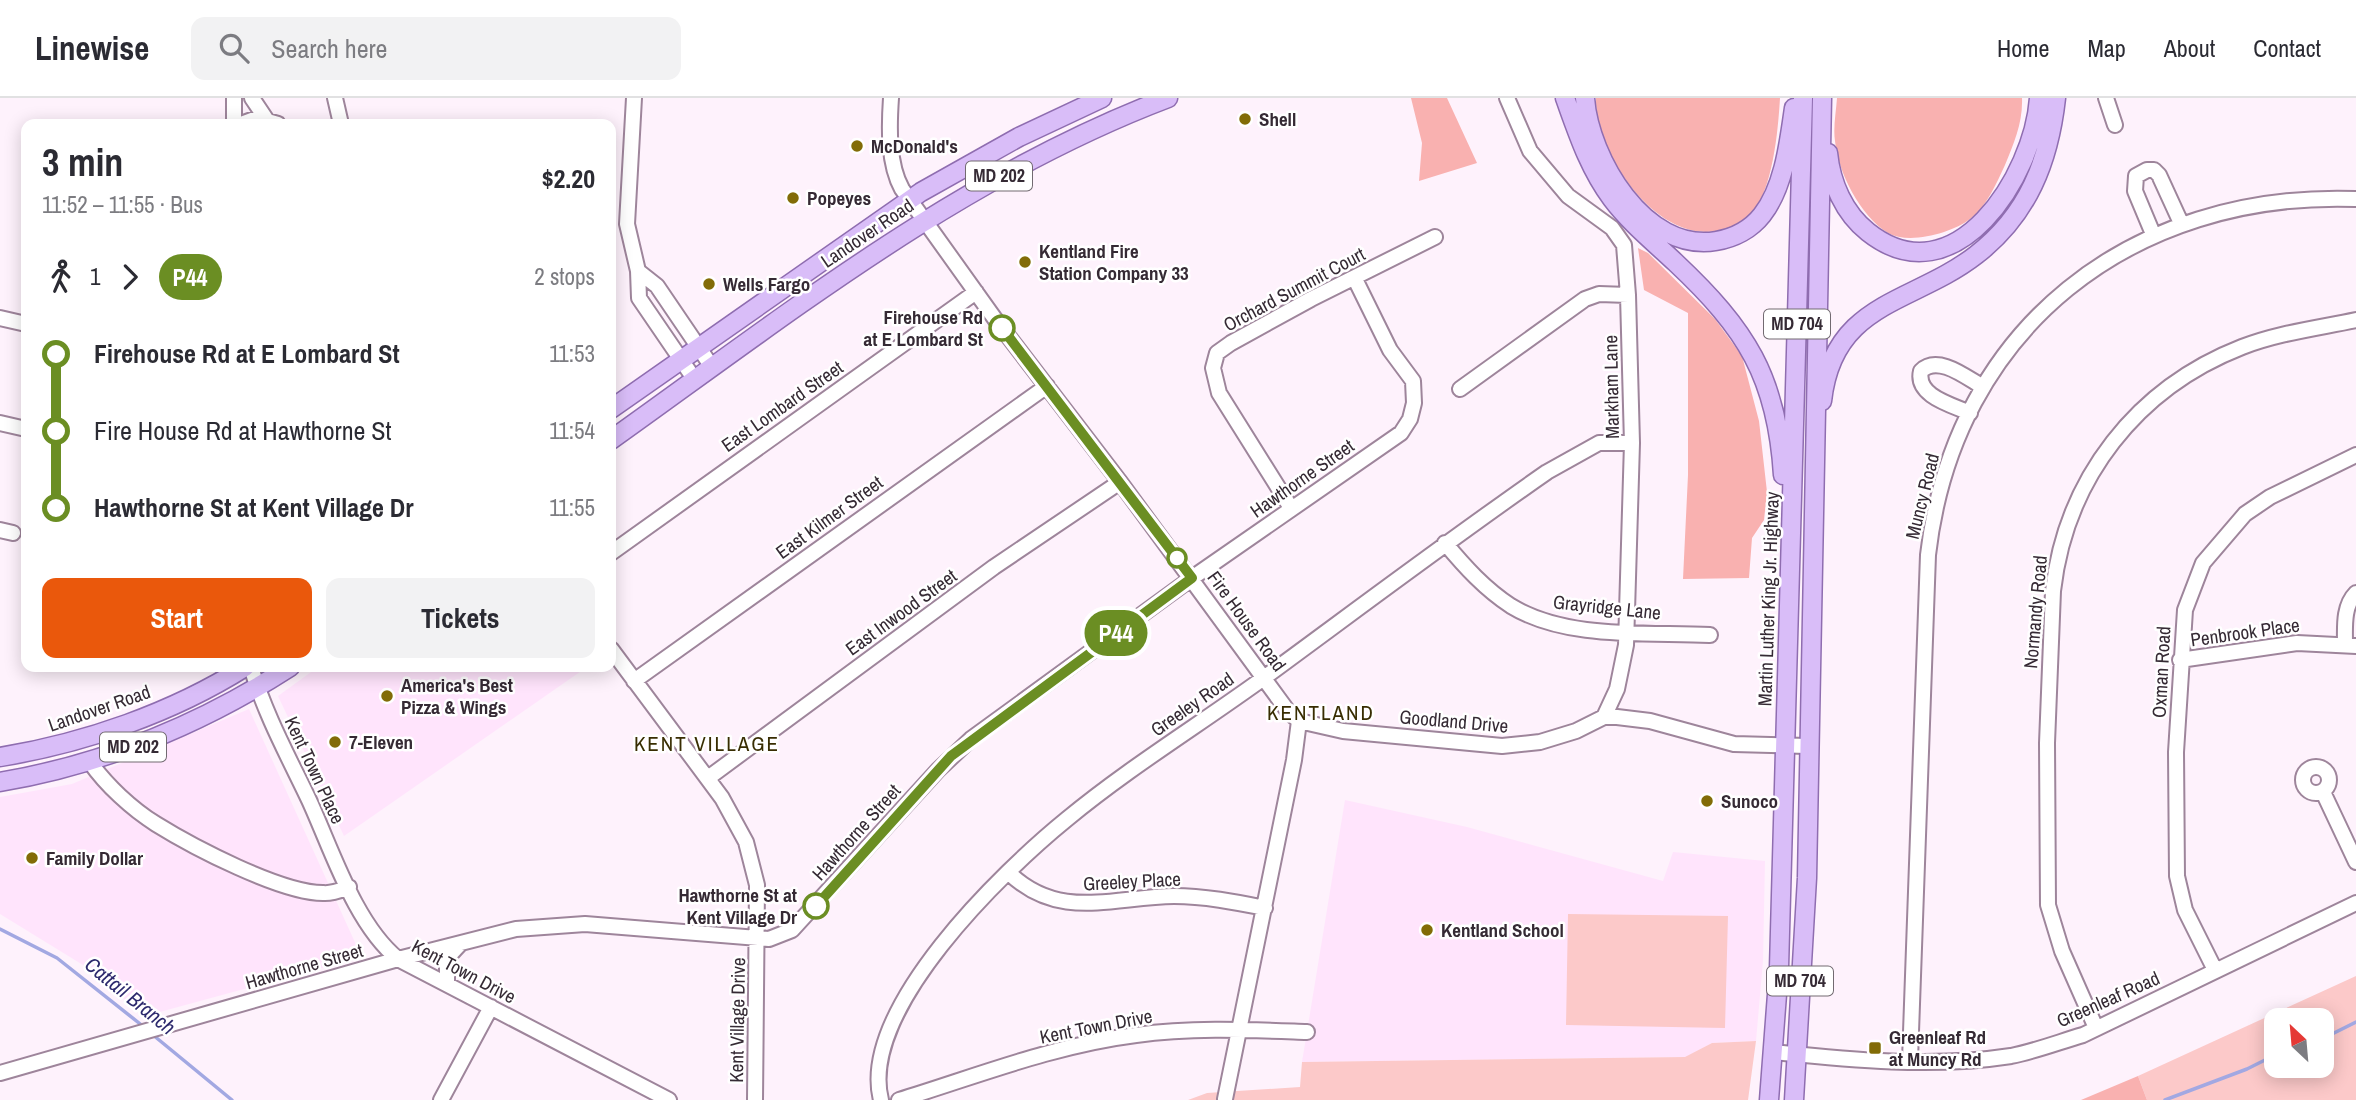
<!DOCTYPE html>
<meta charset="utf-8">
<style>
body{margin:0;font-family:"Archivo Narrow",sans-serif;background:#f2f2f3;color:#2b2b33;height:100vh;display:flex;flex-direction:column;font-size:26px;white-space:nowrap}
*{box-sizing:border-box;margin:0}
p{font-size:23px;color:#7c7c81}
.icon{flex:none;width:38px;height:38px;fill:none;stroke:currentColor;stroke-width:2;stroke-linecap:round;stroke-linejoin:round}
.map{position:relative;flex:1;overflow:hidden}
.panel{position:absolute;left:21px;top:21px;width:595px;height:553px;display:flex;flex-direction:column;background:#fff;border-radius:14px;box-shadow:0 4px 18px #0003}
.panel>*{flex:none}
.badge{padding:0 14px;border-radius:23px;font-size:24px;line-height:46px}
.needle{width:46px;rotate:334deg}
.fabs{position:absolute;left:2264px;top:910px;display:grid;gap:14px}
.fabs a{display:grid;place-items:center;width:70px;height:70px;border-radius:14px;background:#fff;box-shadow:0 4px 18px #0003;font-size:35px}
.map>.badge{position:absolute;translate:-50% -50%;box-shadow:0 0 0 4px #fff}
.legs{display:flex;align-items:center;gap:10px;height:77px;padding:0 21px;font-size:23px}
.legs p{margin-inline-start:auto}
.head{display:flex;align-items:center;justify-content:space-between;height:119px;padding:0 21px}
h1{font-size:38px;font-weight:800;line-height:52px}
.button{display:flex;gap:14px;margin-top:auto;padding:14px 21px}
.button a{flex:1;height:80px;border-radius:14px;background:#ea580c;color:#fff;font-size:28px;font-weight:800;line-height:80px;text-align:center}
.button a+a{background:#f2f2f3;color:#2b2b33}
ul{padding:0 21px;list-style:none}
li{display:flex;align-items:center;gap:24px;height:77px;font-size:26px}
li i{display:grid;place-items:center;width:10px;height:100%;margin:0 9px;background:currentColor}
li i::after{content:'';width:18px;height:18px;margin:-9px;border:5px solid;border-radius:50%;background:#fff}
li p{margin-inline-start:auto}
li:first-child i{background:linear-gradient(#0000 50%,currentColor 0)}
li:last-child i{background:linear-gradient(currentColor 50%,#0000 0)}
header{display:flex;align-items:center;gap:42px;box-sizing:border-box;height:98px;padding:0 35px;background:#fff;border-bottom:2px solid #e1e1e2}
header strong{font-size:33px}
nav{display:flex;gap:38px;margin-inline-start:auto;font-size:24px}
.search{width:490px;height:63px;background:#f2f2f3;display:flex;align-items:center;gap:18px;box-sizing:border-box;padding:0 24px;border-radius:14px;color:#7c7c81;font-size:26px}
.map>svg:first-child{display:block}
.built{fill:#ffe4fc}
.green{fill:#fcc9c9;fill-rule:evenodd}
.forest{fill:#f9b1b0}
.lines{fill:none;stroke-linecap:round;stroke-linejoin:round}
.stream{stroke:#a2a8e2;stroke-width:3.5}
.minor-casing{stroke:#9e859b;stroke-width:18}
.major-casing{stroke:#8f6db0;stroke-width:21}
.minor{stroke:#fff;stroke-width:14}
.major{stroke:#d9bdf8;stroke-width:18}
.line-1-casing{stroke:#fff;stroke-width:16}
.line-1{stroke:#6b8e23;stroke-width:10}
.poi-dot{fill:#826c07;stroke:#fff;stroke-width:2.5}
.stop-1-dot{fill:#fff;stroke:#6b8e23;stroke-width:3.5}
.labels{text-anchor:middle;stroke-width:5;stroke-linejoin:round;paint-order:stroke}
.shield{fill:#fff;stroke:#726a71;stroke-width:2}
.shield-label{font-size:18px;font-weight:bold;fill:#352a34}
.poi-label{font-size:19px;font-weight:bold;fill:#352a34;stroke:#fff;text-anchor:start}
.street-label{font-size:19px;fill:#352a34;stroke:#fff}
.stop-label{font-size:19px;font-weight:bold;fill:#352a34;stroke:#fff;text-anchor:end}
.neighbourhood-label{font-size:21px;letter-spacing:2px;fill:#382d02;stroke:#fff}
.water-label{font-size:21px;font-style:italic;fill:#2c296d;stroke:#fff}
</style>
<header>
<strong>Linewise</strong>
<div class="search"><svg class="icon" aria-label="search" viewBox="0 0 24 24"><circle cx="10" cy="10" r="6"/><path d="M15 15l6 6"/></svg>Search here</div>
<nav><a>Home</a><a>Map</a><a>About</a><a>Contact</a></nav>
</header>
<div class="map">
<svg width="2356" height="1002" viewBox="0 0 2356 1002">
<rect width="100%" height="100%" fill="#fef2fc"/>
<!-- built -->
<path class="built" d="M 318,569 L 587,569 L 344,738 L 278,598 Z
M 249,611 L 358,851 L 351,862 L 145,918 L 83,867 L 0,816 L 0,699 L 72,686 Z
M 1345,702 L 1467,729 L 1663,783 L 1673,754 L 1765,763 L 1763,863 L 1756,943 L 1712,945 L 1686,959 L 1302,964 Z"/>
<!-- green -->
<path class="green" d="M 1568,816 L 1728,818 L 1725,930 L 1566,927 Z
M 2356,878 L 2356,1002 L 2147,1002 L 2138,978 ZM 2322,922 L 2322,968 L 2277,968 L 2277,922 Z
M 1756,943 L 1748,1002 L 1188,1002 L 1207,995 L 1300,989 L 1302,964 L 1685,959 L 1712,945 Z"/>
<!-- forest -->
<path class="forest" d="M 1411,0 L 1447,0 L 1477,65 L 1419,83 L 1422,45 Z
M 1596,0 L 1780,0 C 1778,33 1773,93 1750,118 C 1741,127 1727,131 1716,133 C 1655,144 1594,53 1596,0 Z
M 1837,0 L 2022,0 C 2023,24 2014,45 2005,67 C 1996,86 1987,108 1970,121 C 1952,135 1909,147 1888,135 C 1860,118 1838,74 1835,43 C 1833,30 1836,14 1837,0 Z
M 1638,150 L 1648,155 L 1715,221 L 1742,258 L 1759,323 L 1767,394 L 1764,422 L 1752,440 L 1749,480 L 1683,481 L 1688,377 L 1688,215 L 1644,192 Z
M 2138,978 L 2147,1002 L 2081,1002 Z"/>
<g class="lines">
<!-- stream -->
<path class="stream" d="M 0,831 L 57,860 L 144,929
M 153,937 L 232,1002
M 2322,941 L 2356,924
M 2165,1002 L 2247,971 L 2277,956"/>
<defs>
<path id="minor" d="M 252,0 L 266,21
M 335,0 L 341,26
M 634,0 L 627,126 L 638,173 L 639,200 L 695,282
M 891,0 C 889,29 888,66 902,91 L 995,221 L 1120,384 L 1287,612 L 1299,623 L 1343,633 L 1502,648 L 1540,644 L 1576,633 L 1604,619 L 1617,619 L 1650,623 L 1734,646 L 1808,648
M 1507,0 L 1530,53 L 1568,98 L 1612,130 L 1624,147 L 1628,197 L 1632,345 L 1626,547 L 1617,591 L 1604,619
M 2106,0 L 2115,27
M 234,26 L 234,0
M 241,26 L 257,20 L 278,26
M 2153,136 L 2135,93 L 2136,78 L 2147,72 L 2154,72 L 2159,77 L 2181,125
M 638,173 L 657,188 L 712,269
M 0,220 L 26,226
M 1460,291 L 1585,201 L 1599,196 L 1628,197
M 1970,315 C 1952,307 1915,298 1921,273 C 1938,256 1967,280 1983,289
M 0,325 L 26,331
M 1291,410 L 1219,295 L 1213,270 L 1217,255 L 1231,245 L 1311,201 L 1435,139
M 0,432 L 13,435
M 1445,445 C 1465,469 1485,491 1511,508 C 1567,542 1647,534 1710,537
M 611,455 L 976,194
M 2345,546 C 2345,529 2343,508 2356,495
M 611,551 L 722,700 L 746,744 L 757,787 L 755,1002
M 2180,562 L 2297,545 L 2356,548
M 251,569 C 265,616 288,658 309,702 C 332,752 355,826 398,861 L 669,1002
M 634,583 L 1047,288
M 90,664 C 106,687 132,711 156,726 C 193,749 281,795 323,795 C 332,796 341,792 349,789
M2303 682a13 13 0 1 1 26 0a13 13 0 1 1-26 0Z
M 708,680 L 994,469 L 1120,384
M 2323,694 L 2356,764
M 1009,775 C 1059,823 1112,799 1174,798 C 1204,798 1235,804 1265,810
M 2215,872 L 2185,812 L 2177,778 L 2176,654 L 2185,512 L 2203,465 L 2245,416 L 2270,399 L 2356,357
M 447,886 L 447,860 L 461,845
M 2096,930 L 2062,853 L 2048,807 L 2047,645 L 2053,493 C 2066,380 2137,290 2242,249 C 2278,235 2318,230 2356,222
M 1773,954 C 1850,962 1934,970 2011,958 C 2036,953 2059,944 2083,937 L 2356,805
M 1910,962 L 1928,457 C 1954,230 2132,93 2356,101
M 0,975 L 398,861 L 516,831 L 585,826 L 769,841 L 792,832 L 938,672 L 971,641 L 1192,480 L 1401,335 L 1410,321 L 1414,305 L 1413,283 L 1390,252 L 1355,181
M 1225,1001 L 1294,662 L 1299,623
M 441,1002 L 491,909
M 881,1002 C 858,912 1003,773 1067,721 C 1130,669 1199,627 1265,579 C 1359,510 1452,440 1547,374 L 1599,345 L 1632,345
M 899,1002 C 977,978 1055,947 1136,937 C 1193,929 1251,932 1307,934"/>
<path id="major" d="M 1565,0 C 1578,36 1589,70 1612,101 C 1630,125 1655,145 1676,165 C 1746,231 1777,279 1783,377
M 1585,0 C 1589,60 1645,155 1716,143 C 1734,140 1751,131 1762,117 C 1784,89 1789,45 1794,10
M 1828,55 C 1831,85 1844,115 1868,134 C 1955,203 2034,77 2039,0
M 1822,303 C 1833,203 1913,206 1976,157 C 2028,117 2049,63 2056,0
M 611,311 L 921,94 L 1019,39 L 1102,0
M 611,342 C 789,215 962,78 1168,0
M 0,659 C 85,645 172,615 245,569
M 0,684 C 105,666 200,627 290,569
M 1769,1002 L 1779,870 L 1803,0
M 1794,1002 L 1807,780 L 1822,0"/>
</defs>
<!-- minor casing -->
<use href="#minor" class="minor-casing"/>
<!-- major casing -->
<use href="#major" class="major-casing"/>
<!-- minor -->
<use href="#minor" class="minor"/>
<!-- major -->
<use href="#major" class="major"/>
</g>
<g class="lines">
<defs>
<path id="line-1" d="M 816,808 L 951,658 L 1192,480 L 1002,230"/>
</defs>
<!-- line-1 casing -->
<use href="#line-1" class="line-1-casing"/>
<!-- line-1 -->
<use href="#line-1" class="line-1"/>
</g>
<!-- markers -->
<g class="poi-dot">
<circle cx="1245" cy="21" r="7"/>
<circle cx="857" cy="48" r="7"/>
<circle cx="793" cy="100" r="7"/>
<circle cx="1025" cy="164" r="7"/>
<circle cx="709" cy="186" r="7"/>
<circle cx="387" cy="598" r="7"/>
<circle cx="335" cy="644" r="7"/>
<circle cx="1707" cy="703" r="7"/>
<circle cx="32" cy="760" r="7"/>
<circle cx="1427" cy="832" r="7"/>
<rect x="1868" y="943" width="14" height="14" rx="3.5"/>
</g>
<g class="stop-1-dot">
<circle cx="1002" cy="230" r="12"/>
<circle cx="1177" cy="460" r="9"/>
<circle cx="816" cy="808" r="12"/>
</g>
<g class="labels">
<!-- shield labels -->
<g class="shield">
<rect x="966" y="63.5" width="66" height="29" rx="5"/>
<rect x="1764" y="211.5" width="66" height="29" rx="5"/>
<rect x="100" y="634.5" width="66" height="29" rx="5"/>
<rect x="1767" y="868.5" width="66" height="29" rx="5"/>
</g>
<g class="shield-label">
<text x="999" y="84">MD 202</text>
<text x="1797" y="232">MD 704</text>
<text x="133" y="655">MD 202</text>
<text x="1800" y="889">MD 704</text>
</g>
<!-- poi labels -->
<g class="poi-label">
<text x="1259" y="28">Shell</text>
<text x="871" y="55">McDonald's</text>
<text x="807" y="107">Popeyes</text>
<text x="1039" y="160">Kentland Fire<tspan x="1039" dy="22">Station Company 33</tspan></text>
<text x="723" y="193">Wells Fargo</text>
<text x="401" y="594">America's Best<tspan x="401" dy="22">Pizza &amp; Wings</tspan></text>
<text x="349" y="651">7-Eleven</text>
<text x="1721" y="710">Sunoco</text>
<text x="46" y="767">Family Dollar</text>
<text x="1441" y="839">Kentland School</text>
<text x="1889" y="946">Greenleaf Rd<tspan x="1889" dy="22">at Muncy Rd</tspan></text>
</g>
<!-- street labels -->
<g class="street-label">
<text transform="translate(867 135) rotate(-34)" y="7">Landover Road</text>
<text transform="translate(1294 191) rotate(-28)" y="7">Orchard Summit Court</text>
<text transform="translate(1611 289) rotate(-91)" y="7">Markham Lane</text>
<text transform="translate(782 308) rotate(-35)" y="7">East Lombard Street</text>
<text transform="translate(1302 380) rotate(-35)" y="7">Hawthorne Street</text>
<text transform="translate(1922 398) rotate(-76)" y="7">Muncy Road</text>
<text transform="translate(829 419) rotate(-36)" y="7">East Kilmer Street</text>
<text transform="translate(1768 501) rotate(-88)" y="7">Martin Luther King Jr. Highway</text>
<text transform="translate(1607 509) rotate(6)" y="7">Grayridge Lane</text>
<text transform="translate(901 514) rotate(-36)" y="7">East Inwood Street</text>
<text transform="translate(2035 514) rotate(-85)" y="7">Normandy Road</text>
<text transform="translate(1247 523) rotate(54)" y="7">Fire House Road</text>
<text transform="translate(2245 534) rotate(-8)" y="7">Penbrook Place</text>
<text transform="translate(2161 574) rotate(-87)" y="7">Oxman Road</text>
<text transform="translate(1192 606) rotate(-35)" y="7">Greeley Road</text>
<text transform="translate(99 610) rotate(-19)" y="7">Landover Road</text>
<text transform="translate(1454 623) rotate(5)" y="7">Goodland Drive</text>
<text transform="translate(315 672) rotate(65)" y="7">Kent Town Place</text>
<text transform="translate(856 734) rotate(-48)" y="7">Hawthorne Street</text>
<text transform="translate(1132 783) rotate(-3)" y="7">Greeley Place</text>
<text transform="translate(304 868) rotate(-16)" y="7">Hawthorne Street</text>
<text transform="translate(464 873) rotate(28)" y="7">Kent Town Drive</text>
<text transform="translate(2108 901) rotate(-24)" y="7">Greenleaf Road</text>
<text transform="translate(737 922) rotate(-89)" y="7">Kent Village Drive</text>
<text transform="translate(1096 928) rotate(-11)" y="7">Kent Town Drive</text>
</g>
<!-- stop labels -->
<g class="stop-label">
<text x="983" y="226">Firehouse Rd<tspan x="983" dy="22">at E Lombard St</tspan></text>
<text x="797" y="804">Hawthorne St at<tspan x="797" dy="22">Kent Village Dr</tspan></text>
</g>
<!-- neighbourhood labels -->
<g class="neighbourhood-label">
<text x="1321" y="622">KENTLAND</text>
<text x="707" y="653">KENT VILLAGE</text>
</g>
<!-- water labels -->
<g class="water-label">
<text transform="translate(130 898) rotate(39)" y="7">Cattail Branch</text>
</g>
</g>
</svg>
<div class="fabs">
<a><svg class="needle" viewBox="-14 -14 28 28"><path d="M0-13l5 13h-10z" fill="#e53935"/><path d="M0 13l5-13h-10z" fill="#7c7c81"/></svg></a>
</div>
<b class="badge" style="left:1116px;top:535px;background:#6b8e23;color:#fff">P44</b>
<section class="panel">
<div class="head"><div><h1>3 min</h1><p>11:52 – 11:55 · Bus</p></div><b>$2.20</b></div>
<div class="legs"><svg class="icon" aria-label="walk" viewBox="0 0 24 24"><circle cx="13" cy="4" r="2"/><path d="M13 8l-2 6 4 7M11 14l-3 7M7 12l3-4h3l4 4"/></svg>1<svg class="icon" aria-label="forward" viewBox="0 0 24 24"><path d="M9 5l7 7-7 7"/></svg><b class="badge" style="background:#6b8e23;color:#fff">P44</b><p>2 stops</p></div>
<ul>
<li><i style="color:#6b8e23"></i><b>Firehouse Rd at E Lombard St</b><p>11:53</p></li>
<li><i style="color:#6b8e23"></i><span>Fire House Rd at Hawthorne St</span><p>11:54</p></li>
<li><i style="color:#6b8e23"></i><b>Hawthorne St at Kent Village Dr</b><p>11:55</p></li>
</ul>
<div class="button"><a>Start</a><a>Tickets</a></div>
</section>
</div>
